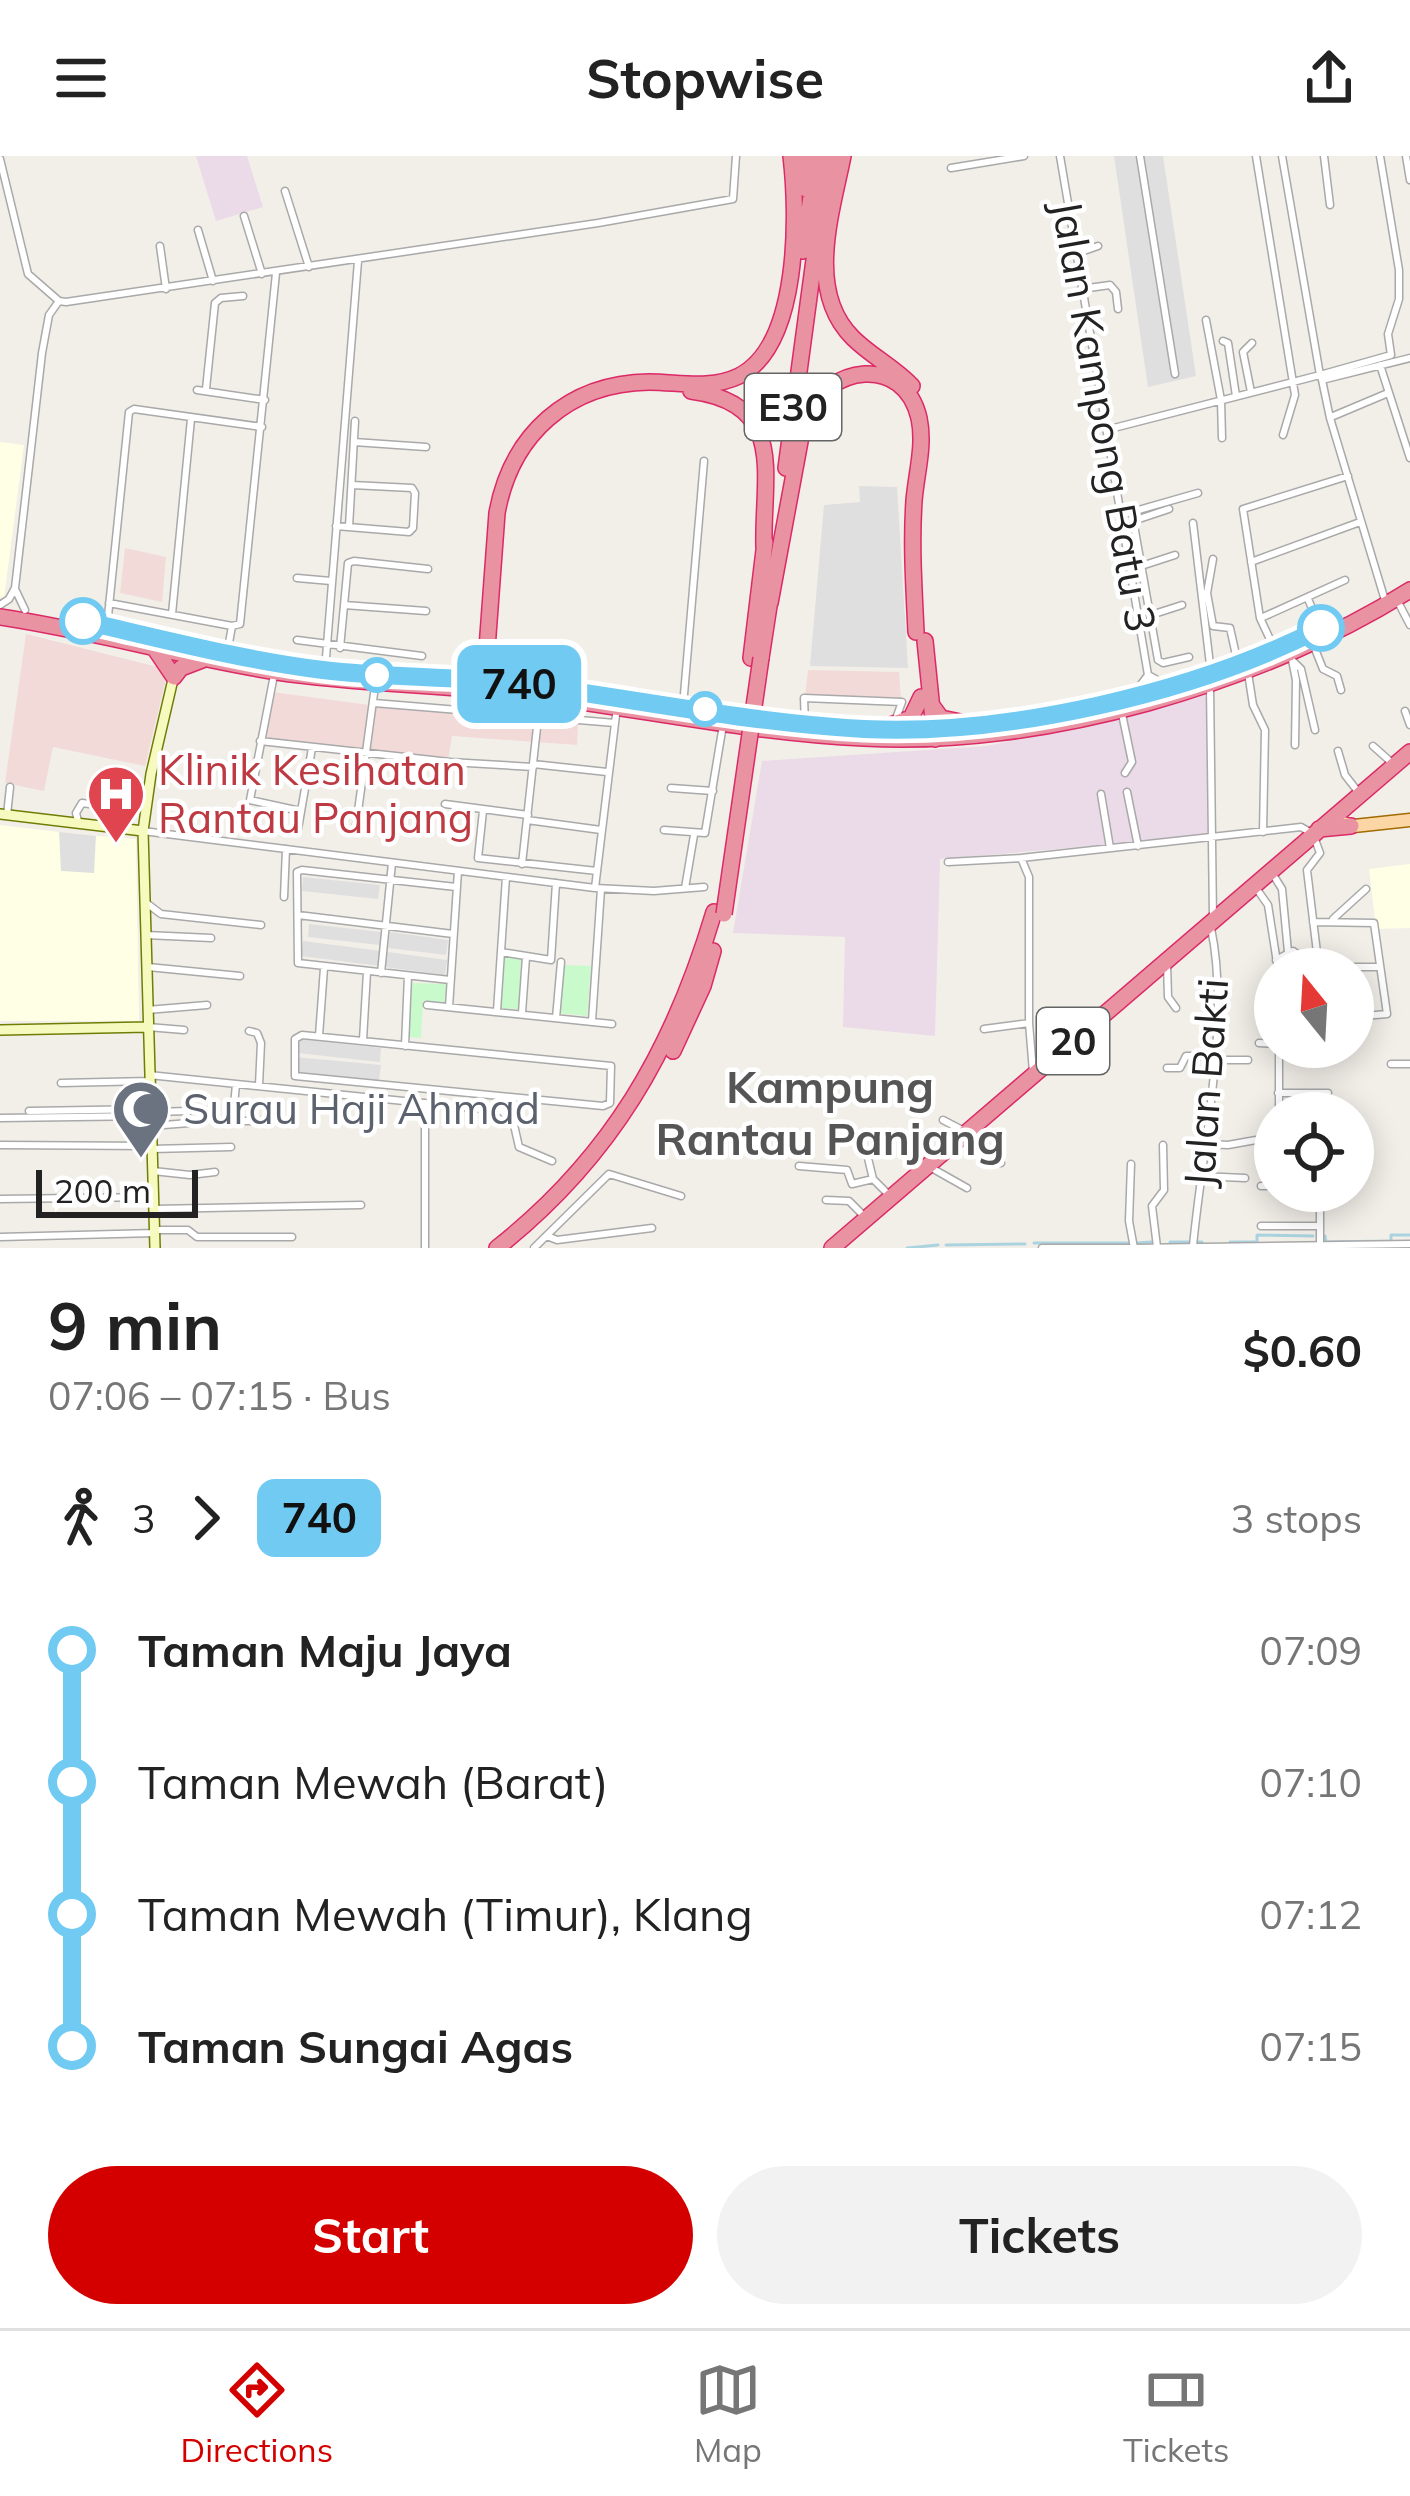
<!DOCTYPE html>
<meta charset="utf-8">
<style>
body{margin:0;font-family:Mulish,sans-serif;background:#f2f2f2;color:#222;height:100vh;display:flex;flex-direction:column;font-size:45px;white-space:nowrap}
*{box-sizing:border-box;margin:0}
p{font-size:39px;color:#767676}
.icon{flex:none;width:66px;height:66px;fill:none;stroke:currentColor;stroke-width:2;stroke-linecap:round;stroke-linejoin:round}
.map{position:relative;height:1092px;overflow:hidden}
.side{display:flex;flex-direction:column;background:#fff;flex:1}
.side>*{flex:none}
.badge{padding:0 24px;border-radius:18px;font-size:42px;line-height:78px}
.needle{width:78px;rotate:342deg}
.buttons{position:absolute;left:1254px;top:792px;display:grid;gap:24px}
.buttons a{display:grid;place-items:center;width:120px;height:120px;border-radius:50%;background:#fff;box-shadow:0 6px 30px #0003;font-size:60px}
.scale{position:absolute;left:36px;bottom:30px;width:162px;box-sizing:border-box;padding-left:12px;border:6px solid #222;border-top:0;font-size:33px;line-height:42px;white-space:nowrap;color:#222;-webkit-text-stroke:9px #fff;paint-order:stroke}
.map>.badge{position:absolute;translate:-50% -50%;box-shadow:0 0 0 6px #fff}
.legs{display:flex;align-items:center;gap:18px;height:132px;padding:0 48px;font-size:39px}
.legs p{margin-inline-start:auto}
.summary{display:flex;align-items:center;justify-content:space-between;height:204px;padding:0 48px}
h1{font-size:66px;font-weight:700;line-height:90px}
.button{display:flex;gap:24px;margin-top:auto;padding:24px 48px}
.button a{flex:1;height:138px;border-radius:72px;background:#d40000;color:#fff;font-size:48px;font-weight:700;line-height:138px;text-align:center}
.button a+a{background:#f2f2f2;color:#222}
ul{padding:0 48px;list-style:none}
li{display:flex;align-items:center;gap:42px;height:132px;font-size:45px}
li i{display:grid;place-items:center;width:18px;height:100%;margin:0 15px;background:currentColor}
li i::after{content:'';width:30px;height:30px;margin:-15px;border:9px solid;border-radius:50%;background:#fff}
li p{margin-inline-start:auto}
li:first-child i{background:linear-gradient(#0000 50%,currentColor 0)}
li:last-child i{background:linear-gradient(currentColor 50%,#0000 0)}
header{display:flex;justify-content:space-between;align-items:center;height:156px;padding:0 48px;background:#fff;font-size:54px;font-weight:700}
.tab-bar{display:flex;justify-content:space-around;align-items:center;height:168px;border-top:3px solid #e0e0e0;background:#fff;font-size:33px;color:#767676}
.tab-bar a{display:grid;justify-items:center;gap:6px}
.tab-bar .active{color:#d40000}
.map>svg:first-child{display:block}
.residential{fill:#e0dfdf}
.commercial{fill:#f2dad9}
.industrial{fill:#ebdbe8}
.education{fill:#ffffe5}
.park{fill:#c8facc}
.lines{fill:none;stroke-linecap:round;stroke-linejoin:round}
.stream{stroke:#aad3df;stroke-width:3}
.street-casing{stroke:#a9a9a9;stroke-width:9}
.secondary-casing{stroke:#707d05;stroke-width:12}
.primary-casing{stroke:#a06b00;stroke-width:15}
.highway-casing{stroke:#dc2a67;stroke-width:18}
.street{stroke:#fff;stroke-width:6}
.secondary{stroke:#f7fabf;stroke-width:9}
.primary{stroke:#fcd6a4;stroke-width:12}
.highway{stroke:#e892a2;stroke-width:15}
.highway-bridge-casing{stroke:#dc2a67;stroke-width:18;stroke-linecap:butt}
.highway-bridge{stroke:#e892a2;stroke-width:15}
.line-1-casing{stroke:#fff;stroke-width:27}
.line-1{stroke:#71caf2;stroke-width:18}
.stop-1-dot{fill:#fff;stroke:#71caf2;stroke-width:6}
.labels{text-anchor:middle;stroke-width:9;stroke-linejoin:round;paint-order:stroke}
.shield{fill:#fff;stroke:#646464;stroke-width:3}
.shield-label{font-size:39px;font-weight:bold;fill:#222}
.street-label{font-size:42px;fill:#222;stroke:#fff}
.health-label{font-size:42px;fill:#be3a42;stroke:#fff;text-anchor:start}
.worship-label{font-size:42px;fill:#5b616d;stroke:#fff;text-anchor:start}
.neighbourhood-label{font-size:45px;font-weight:bold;fill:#555;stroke:#fff}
</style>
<header><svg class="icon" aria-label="menu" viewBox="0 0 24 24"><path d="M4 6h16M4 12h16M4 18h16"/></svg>Stopwise<svg class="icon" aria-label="share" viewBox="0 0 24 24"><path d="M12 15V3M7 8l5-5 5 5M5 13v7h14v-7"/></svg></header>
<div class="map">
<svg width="1410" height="1092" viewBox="0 0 1410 1092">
<rect width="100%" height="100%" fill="#f2efe9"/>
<!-- residential -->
<path class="residential" d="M 1114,0 L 1163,0 L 1196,220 L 1148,231 Z
M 859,330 L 897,331 L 908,512 L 810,510 L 824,349 L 860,346 Z
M 59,676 L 96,680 L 95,718 L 60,715 Z
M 303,721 L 380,729 L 378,743 L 302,735 Z
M 309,768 L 381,776 L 380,789 L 308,781 Z
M 390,776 L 448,784 L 446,799 L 388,792 Z
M 303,785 L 381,795 L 379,810 L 301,800 Z
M 387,796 L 447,804 L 445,819 L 385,811 Z
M 298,883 L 381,892 L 380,906 L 297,897 Z
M 295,901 L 381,909 L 379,924 L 293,916 Z"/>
<!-- commercial -->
<path class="commercial" d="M 125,392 L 166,401 L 162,446 L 120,437 Z
M 26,478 L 162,512 L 166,523 L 145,610 L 53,591 L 44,635 L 5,627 Z
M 808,514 L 899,516 L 901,544 L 805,540 Z
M 272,536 L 377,550 L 578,567 L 577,589 L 452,580 L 448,604 L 263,583 Z"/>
<!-- industrial -->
<path class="industrial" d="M 196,0 L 247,0 L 263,51 L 216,65 Z
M 1208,535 L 1211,680 L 940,703 L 935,880 L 843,871 L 845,781 L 733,777 L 762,605 L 986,590 L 1087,569 Z"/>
<!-- education -->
<path class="education" d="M 0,286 L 24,289 L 4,442 L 0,441 Z
M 0,669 L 59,676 L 61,715 L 94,717 L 96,680 L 136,683 L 139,865 L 0,865 Z
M 1410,708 L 1410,772 L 1376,773 L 1369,713 Z"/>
<!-- park -->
<path class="park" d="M 504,801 L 521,802 L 519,853 L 500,852 Z
M 563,809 L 591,810 L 587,860 L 559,857 Z
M 411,827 L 446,828 L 445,846 L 423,845 L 421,882 L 408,881 Z"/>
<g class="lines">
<!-- stream -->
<path class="stream" d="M 1325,1080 L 1326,1086 L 1391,1085 L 1391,1079 L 1410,1079
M 1170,1086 L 1189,1086
M 1198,1086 L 1202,1086
M 1230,1086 L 1257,1086 L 1257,1079 L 1313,1080
M 1034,1087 L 1129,1087
M 1136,1087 L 1152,1086
M 946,1089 L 1025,1088
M 907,1092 L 938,1089"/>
<defs>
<path id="street" d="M 1060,0 L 1148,519
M 1140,0 L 1175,218
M 1256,0 L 1295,239 L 1283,279
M 1282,0 L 1320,219 L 1391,199 L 1388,178 L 1399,143 L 1399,114 L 1380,0
M 1324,0 L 1330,49
M 1406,0 L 1410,24
M 0,3 L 28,118 L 59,145 L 66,146 L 598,67 L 733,43 L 736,0
M 951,12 L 1024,0
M 285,35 L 309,111
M 244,60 L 262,118
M 198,74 L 213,125
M 160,90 L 166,133
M 1075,98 L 1098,90
M 1081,133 L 1110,129 L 1116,136 L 1118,153
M 1206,164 L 1221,244 L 1222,282
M 1223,185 L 1228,187 L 1236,240
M 1380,209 L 1410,302
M 1322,224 L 1330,262 L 1384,441
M 206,233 L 215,147 L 221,142 L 243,140
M 197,234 L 265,244
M 1251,236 L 1243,196 L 1252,187
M 1331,261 L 1388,237
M 1106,274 L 1320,219 L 1322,224 L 1410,202
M 354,286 L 426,291
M 1169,353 L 1136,364 L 1134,369 L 1158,504 L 1163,507 L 1189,501
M 1121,359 L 1198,337
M 1193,367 L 1211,517
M 336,370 L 409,376 L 413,372 L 415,337 L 412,332 L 352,329
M 349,371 L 355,265
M 1213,403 L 1207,437 L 1213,470 L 1230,472 L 1238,508
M 1251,406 L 1360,366
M 1132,413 L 1175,399
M 297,422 L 331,425
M 16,435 L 25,454
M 1308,443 L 1321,473
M 1398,446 L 1410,469
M 109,447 L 232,470
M 0,449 L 9,443 L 15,432 L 42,197 L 49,159 L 59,145
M 344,449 L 426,455
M 172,458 L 191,263
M 1151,459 L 1182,449
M 1261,462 L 1345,424
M 107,470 L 129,256 L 134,253 L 262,271
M 297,484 L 422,500
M 1313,488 L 1323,513 L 1337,520 L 1341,534
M 340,492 L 348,407 L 354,405 L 428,413
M 1275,494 L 1260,462 L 1243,353 L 1348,320
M 227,498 L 232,470 L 240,468 L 276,117
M 1291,499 L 1296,524 L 1295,589
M 1294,506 L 1301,513 L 1315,574
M 325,514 L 358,105
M 1248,517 L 1253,549 L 1265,574 L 1263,676
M 274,519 L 250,644 L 300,655
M 1148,519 L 1168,530
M 1210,530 L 1213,762
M 1133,539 L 1148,519
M 374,547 L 615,567
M 683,550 L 704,305
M 1405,555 L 1410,569
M 1122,558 L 1132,606 L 1125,617
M 805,568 L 804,542 L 902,546 L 895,565
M 260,585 L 450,606 L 533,611
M 1373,590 L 1391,606
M 1338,595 L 1345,619 L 1359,637
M 533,608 L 607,616
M 671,632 L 713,635
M 1127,636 L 1138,690
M 1101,638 L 1110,692
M 445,648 L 528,659
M 483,655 L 478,702 L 597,715
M 7,659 L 10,631
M 527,664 L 601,674
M 78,665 L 76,657 L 82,647 L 104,650
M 356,670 L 375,530
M 298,673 L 312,592
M 664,674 L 705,677 L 723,569
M 143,675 L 595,732 L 654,735 L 704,731
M 1021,702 L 1029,721 L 1029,867
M 948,706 L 1021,702 L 1301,671 L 1313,678 L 1320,697 L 1307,714 L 1319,813
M 522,708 L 540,544
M 1272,717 L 1282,733 L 1288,796
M 595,732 L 617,551
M 685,732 L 694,679
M 1256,732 L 1268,749 L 1278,813
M 284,741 L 286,693
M 145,746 L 161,758 L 261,769
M 298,759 L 453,778
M 1333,763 L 1366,733
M 1313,766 L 1374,767 L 1387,858 L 1353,861
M 146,779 L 211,782
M 501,796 L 551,804 L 556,727
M 1276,804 L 1293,795 L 1300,800 L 1302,813
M 1167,807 L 1168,841 L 1176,852
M 148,811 L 240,820
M 1319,811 L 1380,811
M 381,817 L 392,707
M 450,824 L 298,807 L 297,716 L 302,714 L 456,731
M 427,849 L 612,868
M 449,851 L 458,715
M 147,854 L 207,849
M 497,855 L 506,721
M 522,857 L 526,801
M 556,862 L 561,806
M 592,865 L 601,733
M 148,871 L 184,874
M 984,873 L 1029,867 L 1033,916
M 249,875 L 257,877 L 261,887 L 259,929
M 302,879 L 611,910 L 610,947 L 603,950 L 295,920 L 295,883 Z
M 319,880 L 324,812
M 363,884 L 367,816
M 1259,887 L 1275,888
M 405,890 L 408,820
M 1216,904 L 1248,904
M 1391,908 L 1410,908
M 1167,912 L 1180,912 L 1186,900 L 1215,900
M 149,919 L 502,955 L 514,969 L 519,991 L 552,1005
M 61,927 L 150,925
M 236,928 L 233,961 L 236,965 L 261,965
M 1278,937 L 1328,937
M 425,947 L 425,1092
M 29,955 L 151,953
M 151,956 L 190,955
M 1279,957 L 1279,891
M 0,962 L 151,960
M 943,964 L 966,976
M 151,970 L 202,966
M 966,979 L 1001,1007
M 1260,984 L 1275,985
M 1206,988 L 1228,989 L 1256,984
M 0,989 L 152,990
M 152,993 L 231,991
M 867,998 L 873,1023 L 889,1039
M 1131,1008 L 1129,1065 L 1134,1092 L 1410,1088
M 799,1010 L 847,1014 L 852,1028 L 873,1023
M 928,1010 L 967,1032
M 153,1015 L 190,1019 L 215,1016
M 1200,1020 L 1245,1022
M 1261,1030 L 1275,1030
M 0,1043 L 153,1041
M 826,1044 L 849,1045 L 864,1060
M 155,1053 L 361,1049
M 1261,1070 L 1320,1070
M 155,1074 L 188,1074 L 197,1081 L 292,1081
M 547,1080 L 557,1084 L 652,1072
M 0,1081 L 155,1077
M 1193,1090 C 1202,994 1231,866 1211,772
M 1320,1090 L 1320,1035
M 1157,1091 L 1152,1050 L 1164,1034 L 1163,989
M 534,1092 L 609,1018 L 681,1040
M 1042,1092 L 1133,1092"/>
<path id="secondary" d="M 0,658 L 143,675
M 0,874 L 148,871
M 155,1092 L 143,675 L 151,618 L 174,519"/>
<path id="primary" d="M 1343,667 L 1354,670 L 1410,664"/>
<path id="highway" d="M 804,0 L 806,33
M 843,0 C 832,56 805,135 853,182 C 871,200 894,211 912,230
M 803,95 L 817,0
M 691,235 C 788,248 762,319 764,391
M 786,312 L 828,0
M 770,447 L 804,264 C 827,208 904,198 919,262 C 925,290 916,318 914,345 C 911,389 914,432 916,476
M 0,461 C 93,475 184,501 277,516 C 364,529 452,528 539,540 C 647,554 755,577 864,582 C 1041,592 1261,528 1410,434
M 74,463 L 132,477
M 925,485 L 935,583
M 155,493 L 174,521 L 181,512 L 202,504
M 751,502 L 765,386
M 761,502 L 771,437
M 494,506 L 513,527
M 484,533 L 497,357 C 511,279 568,227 649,226 C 679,226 710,234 739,220 C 800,189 798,59 791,0
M 933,551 L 941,562 L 975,569
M 1007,565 L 1113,544
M 879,573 L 911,562 L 921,541
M 1319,673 L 1351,670
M 673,895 L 703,830 L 713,795
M 497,1092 C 611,1002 673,894 714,756
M 832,1092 L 1410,596"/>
</defs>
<!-- street casing -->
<use href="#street" class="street-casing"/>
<!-- secondary casing -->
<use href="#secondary" class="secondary-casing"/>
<!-- primary casing -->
<use href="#primary" class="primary-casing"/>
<!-- highway casing -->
<use href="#highway" class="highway-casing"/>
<!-- street -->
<use href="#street" class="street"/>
<!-- secondary -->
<use href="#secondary" class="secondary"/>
<!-- primary -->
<use href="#primary" class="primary"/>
<!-- highway -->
<use href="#highway" class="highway"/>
<defs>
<path id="highway-bridge" d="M 724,758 L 761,502"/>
</defs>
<!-- highway-bridge casing -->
<use href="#highway-bridge" class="highway-bridge-casing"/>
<!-- highway-bridge -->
<use href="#highway-bridge" class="highway-bridge"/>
</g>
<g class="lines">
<defs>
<path id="line-1" d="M 83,465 C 163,483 242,504 323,514 C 389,522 456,520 522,528 C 636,543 750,567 864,573 C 1007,580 1194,537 1321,472"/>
</defs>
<!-- line-1 casing -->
<use href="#line-1" class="line-1-casing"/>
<!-- line-1 -->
<use href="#line-1" class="line-1"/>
</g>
<!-- icons -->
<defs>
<symbol id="hospital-pin" viewBox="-11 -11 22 30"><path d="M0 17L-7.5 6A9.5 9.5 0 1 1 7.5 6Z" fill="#e0444e" stroke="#fff"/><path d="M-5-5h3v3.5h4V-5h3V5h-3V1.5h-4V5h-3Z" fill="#fff"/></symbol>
<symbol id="mosque-pin" viewBox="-11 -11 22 30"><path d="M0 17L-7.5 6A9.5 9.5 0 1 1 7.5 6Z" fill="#6b7280" stroke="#fff"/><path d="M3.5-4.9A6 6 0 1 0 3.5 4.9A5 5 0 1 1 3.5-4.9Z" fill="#fff"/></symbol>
</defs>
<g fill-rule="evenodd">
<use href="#hospital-pin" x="83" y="605" width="66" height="90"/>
<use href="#mosque-pin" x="108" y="920" width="66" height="90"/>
</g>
<!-- markers -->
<g class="stop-1-dot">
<circle cx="83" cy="465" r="21"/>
<circle cx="1321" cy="472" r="21"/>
<circle cx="377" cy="519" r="15"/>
<circle cx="705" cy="553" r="15"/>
</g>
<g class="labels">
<!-- shield labels -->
<g class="shield">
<rect x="745" y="218" width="96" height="66" rx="9"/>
<rect x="1037" y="852" width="72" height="66" rx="9"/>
</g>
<g class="shield-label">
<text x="793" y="265">E30</text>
<text x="1073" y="899">20</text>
</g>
<!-- street labels -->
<g class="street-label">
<text transform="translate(1104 260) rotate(80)" y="15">Jalan Kampong Batu 3</text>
<text transform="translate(1206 927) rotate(-86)" y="15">Jalan Bakti</text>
</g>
<!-- health labels -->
<g class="health-label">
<text x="158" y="629">Klinik Kesihatan<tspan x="158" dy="48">Rantau Panjang</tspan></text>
</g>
<!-- worship labels -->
<g class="worship-label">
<text x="183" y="968">Surau Haji Ahmad</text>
</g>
<!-- neighbourhood labels -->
<g class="neighbourhood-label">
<text x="830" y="947">Kampung<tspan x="830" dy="52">Rantau Panjang</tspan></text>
</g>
</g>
</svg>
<div class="buttons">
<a><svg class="needle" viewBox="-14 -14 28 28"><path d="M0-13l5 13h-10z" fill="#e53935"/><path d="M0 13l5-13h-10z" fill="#767676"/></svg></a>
<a><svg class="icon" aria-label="locate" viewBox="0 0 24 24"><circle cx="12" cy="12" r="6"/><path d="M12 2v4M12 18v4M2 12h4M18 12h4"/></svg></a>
</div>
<div class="scale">200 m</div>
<b class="badge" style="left:519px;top:528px;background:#71caf2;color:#111">740</b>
</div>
<section class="side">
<div class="summary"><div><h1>9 min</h1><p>07:06 – 07:15 · Bus</p></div><b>$0.60</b></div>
<div class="legs"><svg class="icon" aria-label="walk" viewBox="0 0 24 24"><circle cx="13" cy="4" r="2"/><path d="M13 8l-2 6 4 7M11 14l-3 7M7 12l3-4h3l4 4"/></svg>3<svg class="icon" aria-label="forward" viewBox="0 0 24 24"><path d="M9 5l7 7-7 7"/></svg><b class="badge" style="background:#71caf2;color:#111">740</b><p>3 stops</p></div>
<ul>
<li><i style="color:#71caf2"></i><b>Taman Maju Jaya</b><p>07:09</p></li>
<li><i style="color:#71caf2"></i><span>Taman Mewah (Barat)</span><p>07:10</p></li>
<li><i style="color:#71caf2"></i><span>Taman Mewah (Timur), Klang</span><p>07:12</p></li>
<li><i style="color:#71caf2"></i><b>Taman Sungai Agas</b><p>07:15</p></li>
</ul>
<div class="button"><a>Start</a><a>Tickets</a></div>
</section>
<nav class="tab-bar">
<a class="active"><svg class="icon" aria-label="directions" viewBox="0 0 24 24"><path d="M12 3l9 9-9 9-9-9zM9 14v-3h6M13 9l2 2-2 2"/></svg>Directions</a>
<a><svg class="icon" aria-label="map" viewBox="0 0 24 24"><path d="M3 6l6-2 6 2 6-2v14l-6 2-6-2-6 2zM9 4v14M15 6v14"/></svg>Map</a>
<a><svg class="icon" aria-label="tickets" viewBox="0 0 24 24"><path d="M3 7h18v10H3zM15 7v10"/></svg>Tickets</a>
</nav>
